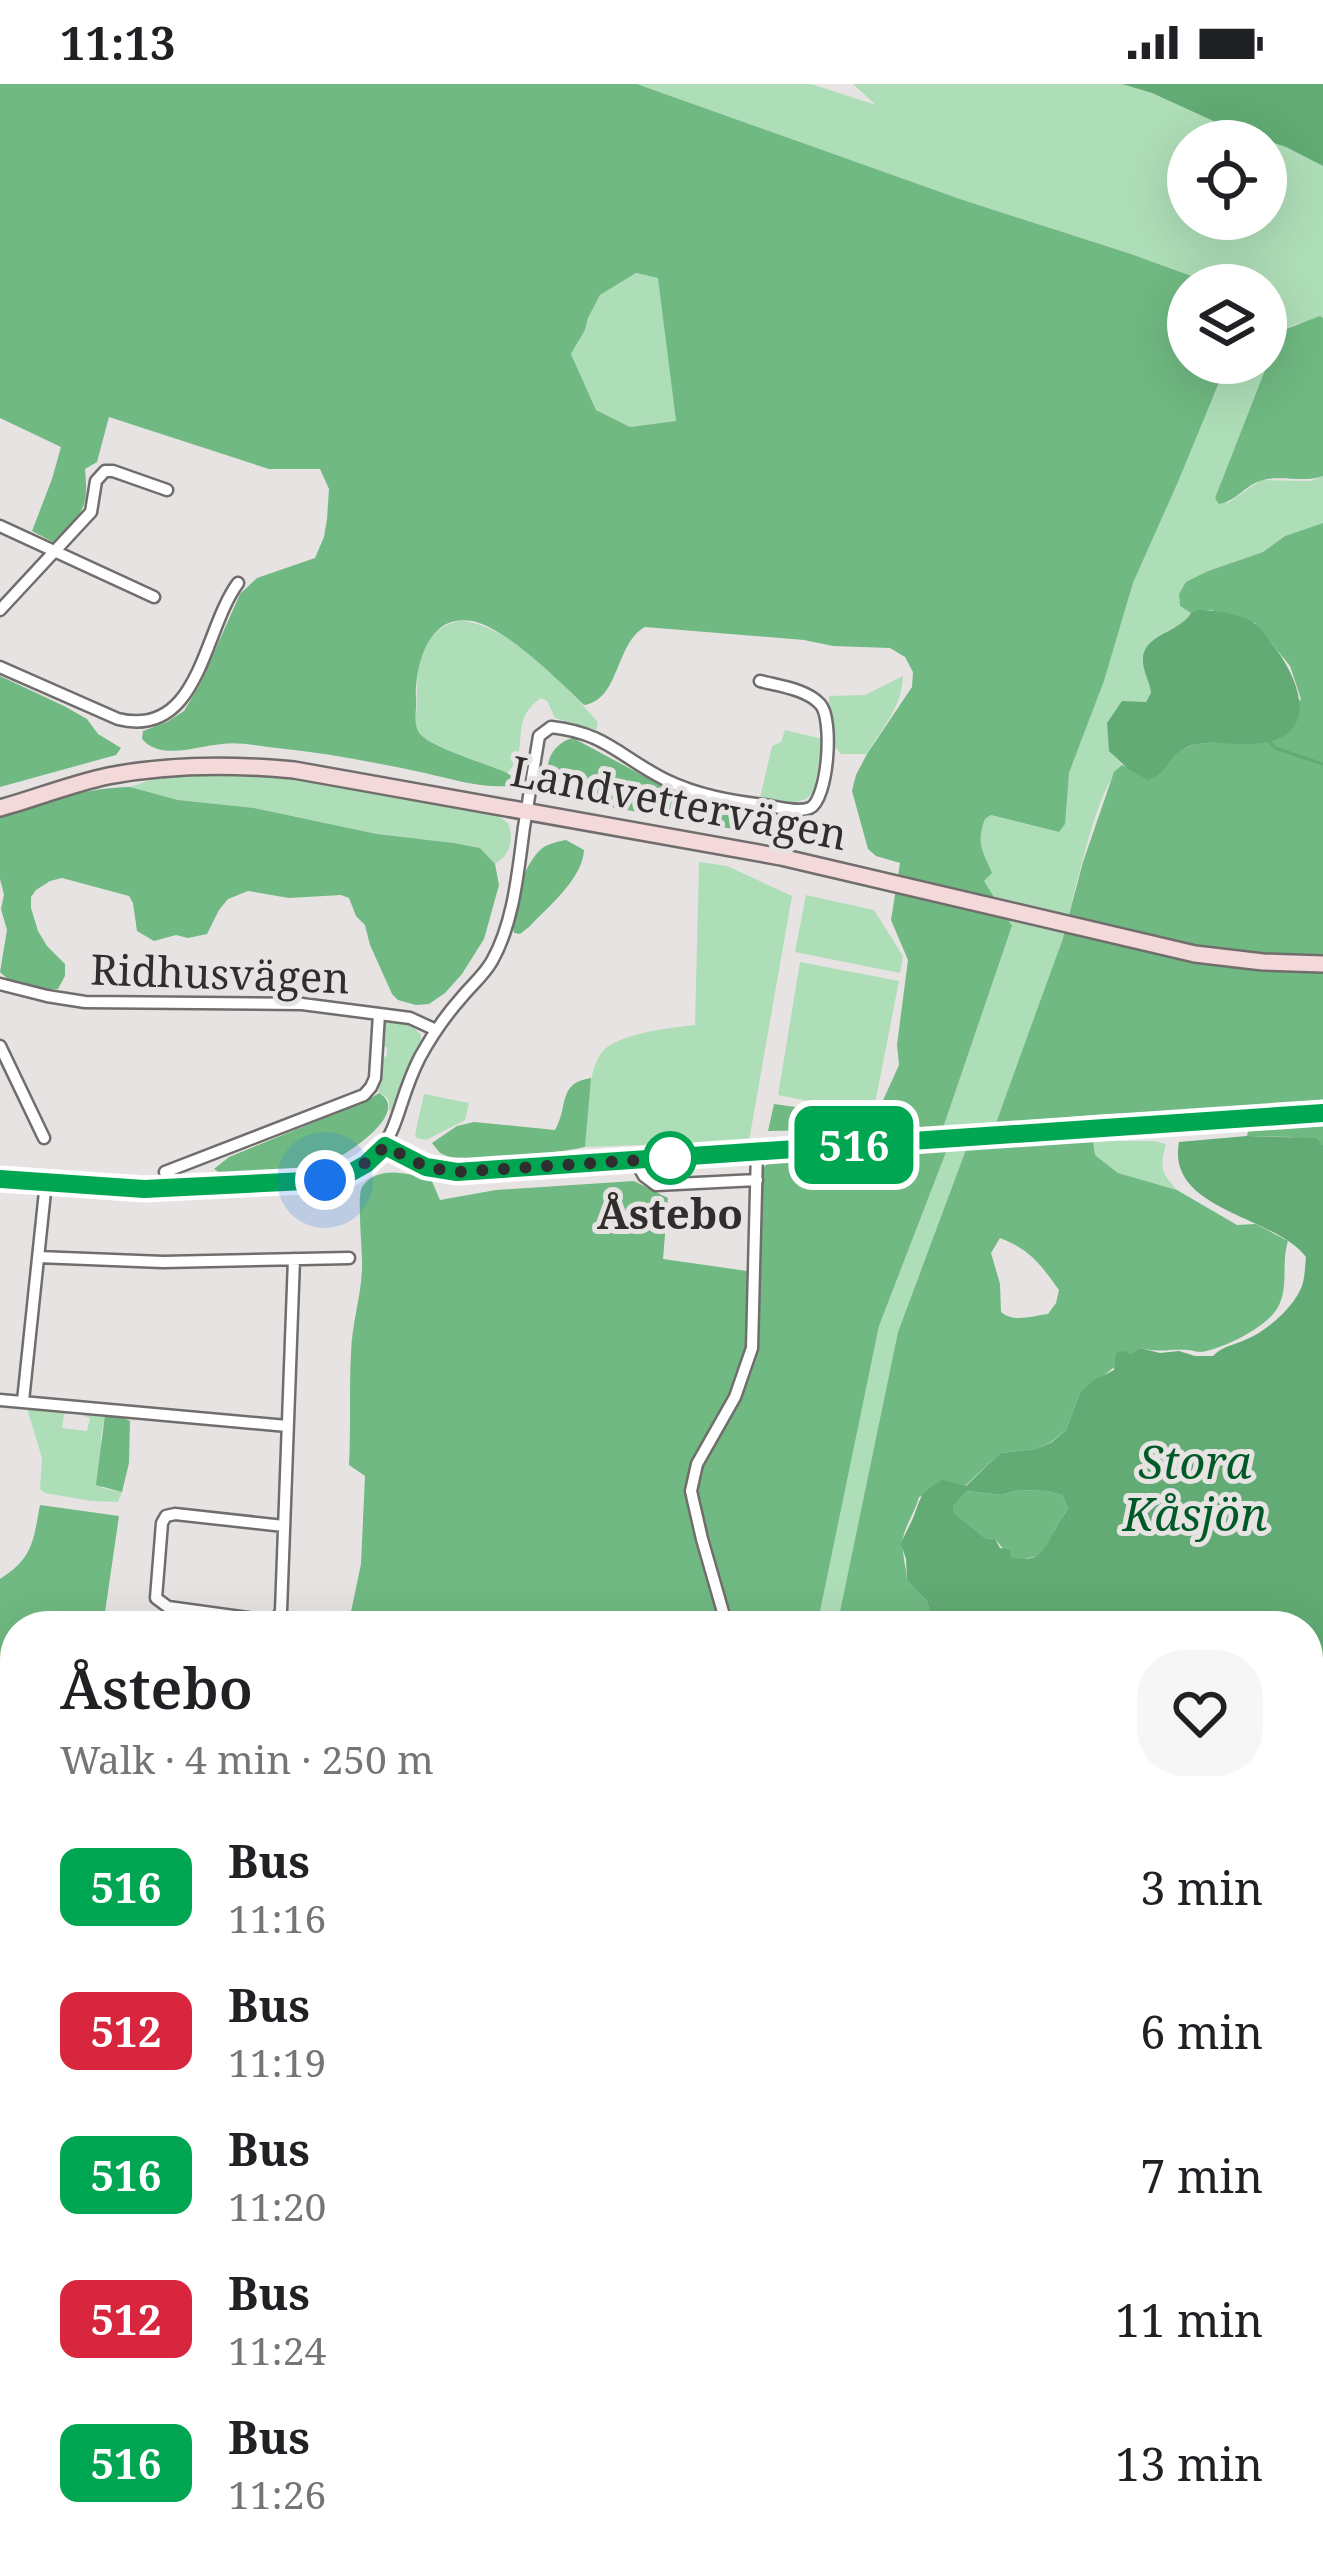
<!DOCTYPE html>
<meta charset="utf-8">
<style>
body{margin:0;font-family:"Noto Serif",serif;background:#f6f6f6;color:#202124;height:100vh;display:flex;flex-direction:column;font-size:45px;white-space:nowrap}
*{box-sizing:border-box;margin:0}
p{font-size:39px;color:#757577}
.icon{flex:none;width:66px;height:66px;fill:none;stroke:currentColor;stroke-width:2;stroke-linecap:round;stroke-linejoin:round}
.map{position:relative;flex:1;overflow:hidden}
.panel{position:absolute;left:0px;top:1527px;width:1323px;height:948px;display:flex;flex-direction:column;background:#fff;border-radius:48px 48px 0 0;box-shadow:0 12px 48px #0002}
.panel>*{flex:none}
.badge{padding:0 24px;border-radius:18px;font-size:42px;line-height:78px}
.buttons{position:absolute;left:1167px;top:36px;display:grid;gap:24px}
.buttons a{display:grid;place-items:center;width:120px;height:120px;border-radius:50%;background:#fff;box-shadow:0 12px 48px #0002;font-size:60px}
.you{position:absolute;width:60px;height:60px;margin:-30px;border:9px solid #fff;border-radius:50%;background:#1a73e8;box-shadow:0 0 0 18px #1a73e833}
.map>.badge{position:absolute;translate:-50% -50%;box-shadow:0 0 0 6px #fff}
.round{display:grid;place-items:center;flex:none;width:126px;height:126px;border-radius:48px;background:#f6f6f6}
.headline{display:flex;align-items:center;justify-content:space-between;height:204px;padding:0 60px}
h1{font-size:57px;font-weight:600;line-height:90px}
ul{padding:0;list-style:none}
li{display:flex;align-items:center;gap:36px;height:144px;padding:0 60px}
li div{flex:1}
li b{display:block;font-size:45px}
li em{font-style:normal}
li .badge{min-width:132px;font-weight:700;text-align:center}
.status{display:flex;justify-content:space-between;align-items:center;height:84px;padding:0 60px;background:#fff;direction:ltr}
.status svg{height:33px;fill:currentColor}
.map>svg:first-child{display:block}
.green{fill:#aedeb8;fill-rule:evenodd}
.forest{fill:#70b982;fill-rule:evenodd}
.water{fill:#62ab74;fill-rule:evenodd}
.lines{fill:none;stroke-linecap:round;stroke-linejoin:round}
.stream{stroke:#62ab74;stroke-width:3}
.street-casing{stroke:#716d6d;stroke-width:15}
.secondary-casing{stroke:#716d6d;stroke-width:20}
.street{stroke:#fff;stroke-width:10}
.secondary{stroke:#f4d9db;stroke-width:15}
.line-casing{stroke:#fff;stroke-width:27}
.line{stroke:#00a651;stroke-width:18}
.walk{stroke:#2f2d2d;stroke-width:12;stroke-dasharray:0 21.6}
.stop-dot{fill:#fff;stroke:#00a651;stroke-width:6}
.labels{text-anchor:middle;stroke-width:10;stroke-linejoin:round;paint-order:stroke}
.street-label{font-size:42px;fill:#2f2d2d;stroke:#e7e3e3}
.stop-label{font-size:42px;font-weight:bold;fill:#2f2d2d;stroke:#e7e3e3}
.water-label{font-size:45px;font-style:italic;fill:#005a27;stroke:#e7e3e3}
</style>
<div class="status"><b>11:13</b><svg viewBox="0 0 49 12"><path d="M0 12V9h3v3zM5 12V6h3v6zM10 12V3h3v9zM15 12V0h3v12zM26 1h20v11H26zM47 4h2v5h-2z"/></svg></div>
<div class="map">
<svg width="1323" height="2475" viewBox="0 0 1323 2475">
<rect width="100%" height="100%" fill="#e7e3e3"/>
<!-- green -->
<path class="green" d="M 637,0 L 811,0 L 876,21 L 853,0 L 1122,0 L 1152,9 L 1233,46 L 1286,63 L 1323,82 L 1323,234 L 1296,240 L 1286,245 L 1271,272 L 1215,414 L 1228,419 L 1261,396 L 1310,397 L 1323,392 L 1323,439 L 1285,452 L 1263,468 L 1208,487 L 1179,510 L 1180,522 L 1191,529 C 1185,542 1180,540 1169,546 C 1158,552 1150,567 1142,576 L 1152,610 L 1145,618 L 1137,618 L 1109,666 L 1122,681 C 1095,704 1074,817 1062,856 C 1043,918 1018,978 996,1039 L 943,1044 L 1012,843 L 983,796 L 991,789 C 982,766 976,759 985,735 L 991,731 L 1058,748 L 1064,741 L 1069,689 L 1104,597 L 1133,499 L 1178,398 L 1227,279 L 1266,279 L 1266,201 L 1209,201 L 1197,194 L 1131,170 L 963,116 ZM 1188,57 L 1266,57 L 1266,135 L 1188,135 Z
M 636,189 L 659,194 L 676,337 L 630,343 L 596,326 L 571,270 L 585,246 L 588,234 L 600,211 Z
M 459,537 C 506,537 568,604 598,638 L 596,646 L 555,634 L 547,617 L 541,614 C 507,636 532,667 507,689 C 490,681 428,661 419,650 C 413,642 416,631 417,622 C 417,587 417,547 459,537 Z
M 903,592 C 902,624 882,643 867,670 L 841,670 L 831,659 L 829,612 L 865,611 Z
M 785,646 L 823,655 L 814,707 C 802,725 779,717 760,714 L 772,662 L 781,658 Z
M 220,689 L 308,696 L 498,732 L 508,739 C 514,756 511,770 495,780 L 480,764 L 454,759 L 377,750 L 254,724 L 178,716 L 130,703 L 168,690 Z
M 699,778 L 727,782 L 792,812 L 749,1057 L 585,1063 C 588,1038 586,988 602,968 C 618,949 671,944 695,941 Z
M 806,811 L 874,826 L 903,872 L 900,889 L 795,868 Z
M 800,878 L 899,897 L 873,1030 L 778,1011 Z
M 389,935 L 408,938 L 421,951 L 421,957 L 394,1024 L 389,1027 C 390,1017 389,1013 379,1009 L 379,975 L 387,972 L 387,964 L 380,960 L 382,945 Z
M 424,1010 L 469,1019 L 465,1036 L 426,1056 L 417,1054 L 415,1050 Z
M 1093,1057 L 1154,1057 L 1166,1060 C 1160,1084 1160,1087 1177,1106 L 1118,1089 L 1095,1071 Z
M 968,1060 L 898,1248 L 837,1542 L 817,1542 L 879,1242 L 948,1063 Z
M 26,1321 L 71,1327 L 72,1330 L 64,1330 L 62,1344 L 87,1347 L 90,1334 L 81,1331 L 82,1329 L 105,1331 L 101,1353 L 102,1404 L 122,1408 L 118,1418 L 91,1417 L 45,1409 L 40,1405 L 42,1374 Z"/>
<!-- forest -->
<path class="forest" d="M 0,0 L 637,0 L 963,116 L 1131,170 L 1197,194 L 1208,201 L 1188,201 L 1188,279 L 1227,279 L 1178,398 L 1133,499 L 1104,597 L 1069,689 L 1065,740 L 1059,748 L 991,731 L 985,735 C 976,759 982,766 992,789 L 984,797 L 1012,842 L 943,1044 L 768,1047 L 774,1020 L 875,1034 L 899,981 L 897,961 L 908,876 L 891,836 L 900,779 L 876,772 L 868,765 L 852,707 L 856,691 L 867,670 L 912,603 L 913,588 L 905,573 L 890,564 L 833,562 L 804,556 L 645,543 C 615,559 620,616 584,621 C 559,597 505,543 472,537 C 427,529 415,583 416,616 C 417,627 412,642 421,651 C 433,664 488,680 507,689 L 513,693 L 512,699 L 508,702 C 480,704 451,695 425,689 C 373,678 321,668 268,663 C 253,661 237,658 222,660 C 197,662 161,677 142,655 L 143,647 L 167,638 L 184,627 L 200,600 L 240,510 L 257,494 L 315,474 L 324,453 L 327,435 L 329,405 L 320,385 L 269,385 L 109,333 L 97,378 L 85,385 C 89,429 82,427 53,458 L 32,447 L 52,395 L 61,363 L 0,334 ZM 636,189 L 658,194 L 676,337 L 630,343 L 596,326 L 571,270 L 585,246 L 588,234 L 600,211 Z
M 1320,232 L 1323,234 L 1323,392 C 1303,399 1283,391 1263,396 C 1246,400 1237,417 1219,420 L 1215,414 L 1271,271 L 1286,245 Z
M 1323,439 L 1323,1061 L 1291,1053 L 1247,1052 L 1253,1024 L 1106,1030 L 996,1039 L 1062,857 L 1083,778 L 1114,688 L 1122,681 L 1139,689 C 1156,680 1173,668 1191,662 C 1209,655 1238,661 1258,660 L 1301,615 L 1290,582 L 1255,539 L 1211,526 L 1191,529 L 1180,522 L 1179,510 L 1186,498 L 1208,487 L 1263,468 L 1285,452 Z
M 0,592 L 64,622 L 87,635 L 98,650 L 121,664 L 116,671 L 0,703 Z
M 573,654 L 666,704 L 701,717 L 746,726 L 752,731 L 751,739 L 739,746 L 610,723 L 552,708 C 541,686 549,660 573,654 Z
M 130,703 L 178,716 L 254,724 L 377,750 L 454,759 L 480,764 L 495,780 L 499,801 L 484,855 L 462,890 L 445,909 L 429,920 L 416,921 L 398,916 L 392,910 L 370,861 L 365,841 L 356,832 L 349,814 L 341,811 L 289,814 L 248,807 L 228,815 L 219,826 L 207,850 L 188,854 L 176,851 L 154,857 L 137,847 L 133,819 L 129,812 L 62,794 L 50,797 L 36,806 L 31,813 L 31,824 L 38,847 L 47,862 L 65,880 L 65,892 L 58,905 C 37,905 15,904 0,888 L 7,846 L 1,825 L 4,811 L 0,795 L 0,734 C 44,718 83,704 130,703 Z
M 566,756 L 584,766 C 583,794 548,823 529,843 L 520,850 L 514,849 C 509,826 522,785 539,767 C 546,760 556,758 566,756 Z
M 591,994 L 585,1063 C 560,1069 470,1078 447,1072 C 438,1069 438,1066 432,1059 L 457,1042 L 474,1038 L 555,1046 C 569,1022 557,999 591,994 Z
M 379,1009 C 416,1030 331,1083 308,1087 C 279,1092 249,1086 220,1089 L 214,1085 L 229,1073 L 368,1016 Z
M 1093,1057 L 1095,1071 L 1118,1089 L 1177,1106 L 1237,1141 L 1256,1140 L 1288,1157 C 1281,1178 1289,1203 1278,1223 C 1268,1242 1228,1262 1206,1267 C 1198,1269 1197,1267 1188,1266 C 1169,1265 1160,1269 1140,1264 L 1080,1309 L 1066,1346 L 1051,1358 L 1036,1365 L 1000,1369 L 965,1402 L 919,1413 C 915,1428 906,1440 903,1454 C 901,1466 906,1482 907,1496 L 927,1517 L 933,1542 L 837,1542 L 898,1248 L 968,1060 ZM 1000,1154 C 1031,1166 1040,1180 1059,1206 L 1056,1219 L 1048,1230 C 1032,1232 1014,1239 1001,1228 L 1000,1200 L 991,1169 Z
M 948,1063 L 879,1242 L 817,1542 L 348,1542 L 361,1480 L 365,1392 L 349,1381 C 351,1344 349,1306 351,1269 C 352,1237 363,1207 362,1176 C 362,1163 357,1110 362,1103 C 378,1080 409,1090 431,1095 L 440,1116 L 496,1106 L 634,1097 L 668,1114 L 663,1175 L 754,1188 L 761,1089 C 766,1078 772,1075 783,1072 Z
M 105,1331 L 119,1332 L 130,1337 L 129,1379 L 122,1408 L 96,1401 Z
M 1019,1406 L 1047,1407 L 1062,1411 L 1068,1424 L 1055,1445 L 1052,1459 L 1037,1472 L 1016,1477 L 1010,1473 L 995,1455 L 985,1454 L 952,1429 L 953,1420 L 967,1407 L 1001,1411 Z
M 40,1421 L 119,1432 L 103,1542 L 15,1542 L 15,2460 L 169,2460 L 149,2475 L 0,2475 L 0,1495 C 33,1474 33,1458 40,1421 Z
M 1308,1614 L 1323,1618 L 1323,2199 L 1310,2216 L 1308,2215 Z
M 179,2460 L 473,2460 L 470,2475 L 194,2475 Z
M 649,2460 L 935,2460 L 936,2465 L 961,2475 L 646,2475 Z"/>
<!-- water -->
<path class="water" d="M 1122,0 L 1323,0 L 1323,82 L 1286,63 L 1233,46 L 1152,9 Z
M 1198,526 C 1215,526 1246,530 1259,543 C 1265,549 1270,558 1276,565 C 1303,602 1319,655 1254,660 C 1233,662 1210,655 1190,662 C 1165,671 1174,685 1148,696 L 1128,685 L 1109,667 L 1107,639 L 1122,617 L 1146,618 L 1151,609 C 1150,599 1144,589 1143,579 C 1140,550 1180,549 1191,529 Z
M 1247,1052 L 1316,1054 L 1323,1061 L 1323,1618 L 1308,1614 L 1308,1542 L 933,1542 L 927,1517 L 907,1496 L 906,1475 L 901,1460 C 905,1449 911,1440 915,1429 C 922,1409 923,1408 942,1396 L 966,1402 L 1000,1369 L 1036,1365 L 1052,1358 L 1066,1346 L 1080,1309 L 1094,1296 L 1114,1286 L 1116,1269 L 1123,1267 L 1131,1270 L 1140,1264 L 1160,1269 L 1179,1267 L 1195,1272 L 1213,1272 C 1222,1262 1235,1261 1247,1255 C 1267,1247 1294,1223 1302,1202 C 1305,1193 1305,1182 1306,1173 C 1274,1131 1166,1127 1179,1058 ZM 1019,1406 L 1047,1407 L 1062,1411 L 1068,1424 C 1065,1430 1060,1436 1057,1442 C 1045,1464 1041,1481 1010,1473 L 1011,1466 L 1000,1464 L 995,1455 L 985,1454 L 953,1429 L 953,1421 L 967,1407 L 1001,1411 Z
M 1323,2199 L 1323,2356 L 1316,2360 L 1316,2394 L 1323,2403 L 1323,2475 L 992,2475 L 995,2460 L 1308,2460 L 1308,2215 Z
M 473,2460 L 602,2460 L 591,2475 L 470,2475 Z"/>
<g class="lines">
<!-- stream -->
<path class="stream" d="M 1269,657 L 1275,664 L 1323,680
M 0,2125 L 15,2134
M 215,2475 L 217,2460"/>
<defs>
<path id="street" d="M 0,442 L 154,513
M 0,526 L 91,428 L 96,397 L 105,387 L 113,387 L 167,406
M 0,583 L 118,635 C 200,655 203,546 238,499
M 0,900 L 47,912 L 85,918 L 302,920 L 410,934 L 436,946
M 0,962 L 44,1054
M 385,1062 L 426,1083 L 457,1088 L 1323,1029
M 635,1076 L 644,1092 L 656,1101 L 757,1096
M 165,1088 L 364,1011 L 371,1003 L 375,994 L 379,930
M 0,1095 L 144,1105 L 325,1097 C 405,1073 388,1035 420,973 C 432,951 446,931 462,913 C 472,901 484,891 492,877 C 514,838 518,787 524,743 C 529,712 534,682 539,652 L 551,643 C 606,649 620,673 666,696 C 697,711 730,717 764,721 C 777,723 798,729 810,724 C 828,716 834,634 820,620 C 806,605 779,602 760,597
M 38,1173 L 163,1178 L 349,1174
M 0,1316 L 287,1342
M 23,1317 L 46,1098
M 284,1442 L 175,1430 L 166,1432 L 162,1439 L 156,1514 L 168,1523 L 270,1537 L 277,1534 L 281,1527 L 294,1175
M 727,1542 L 702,1455 L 691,1407 L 697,1380 L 735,1313 L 752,1264 L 757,1067"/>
<path id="secondary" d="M 0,724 C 36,714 71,700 108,692 C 170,680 231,680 294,686 L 781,773 L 1195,870 L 1263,878 L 1323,880"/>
</defs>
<!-- street casing -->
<use href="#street" class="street-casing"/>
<!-- secondary casing -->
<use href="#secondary" class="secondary-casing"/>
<!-- street -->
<use href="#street" class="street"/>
<!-- secondary -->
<use href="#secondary" class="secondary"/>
</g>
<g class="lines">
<defs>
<path id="line" d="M 0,1095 L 144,1105 L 325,1096 L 350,1089 L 366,1080 L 385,1062 L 426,1083 L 457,1088 L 1323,1029"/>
</defs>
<!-- line casing -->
<use href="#line" class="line-casing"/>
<!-- line -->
<use href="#line" class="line"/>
<!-- walk -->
<path class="walk" d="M 325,1096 C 350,1089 367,1081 385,1062 L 426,1083 L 457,1088 L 670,1074"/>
</g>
<!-- markers -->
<circle class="stop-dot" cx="670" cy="1074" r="24"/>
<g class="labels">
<!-- street labels -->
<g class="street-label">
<text transform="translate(679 719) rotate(11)" y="15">Landvettervägen</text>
<text transform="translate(220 890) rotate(2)" y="15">Ridhusvägen</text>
</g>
<!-- stop labels -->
<g class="stop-label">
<text x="670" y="1145">Åstebo</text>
</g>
<!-- water labels -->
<g class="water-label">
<text x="1195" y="1395">Stora<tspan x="1195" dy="52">Kåsjön</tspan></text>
</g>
</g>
</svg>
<div class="buttons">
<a><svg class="icon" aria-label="locate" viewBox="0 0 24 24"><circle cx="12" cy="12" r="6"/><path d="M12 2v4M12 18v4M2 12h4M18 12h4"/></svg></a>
<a><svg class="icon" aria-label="layers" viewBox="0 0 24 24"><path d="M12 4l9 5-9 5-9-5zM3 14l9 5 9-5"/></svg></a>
</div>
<div class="you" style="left:325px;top:1096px"></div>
<b class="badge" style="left:854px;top:1061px;background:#00a651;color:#fff">516</b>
<section class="panel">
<div class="headline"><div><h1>Åstebo</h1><p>Walk · 4 min · 250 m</p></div><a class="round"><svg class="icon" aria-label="heart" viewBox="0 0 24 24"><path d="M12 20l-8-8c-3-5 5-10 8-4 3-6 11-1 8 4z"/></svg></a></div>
<ul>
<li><span class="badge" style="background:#00a651;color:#fff">516</span><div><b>Bus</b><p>11:16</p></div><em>3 min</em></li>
<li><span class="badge" style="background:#d7263d;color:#fff">512</span><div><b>Bus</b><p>11:19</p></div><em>6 min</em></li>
<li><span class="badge" style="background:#00a651;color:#fff">516</span><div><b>Bus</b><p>11:20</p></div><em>7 min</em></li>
<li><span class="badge" style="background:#d7263d;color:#fff">512</span><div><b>Bus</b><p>11:24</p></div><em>11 min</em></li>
<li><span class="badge" style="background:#00a651;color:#fff">516</span><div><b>Bus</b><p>11:26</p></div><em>13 min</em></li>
</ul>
</section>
</div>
